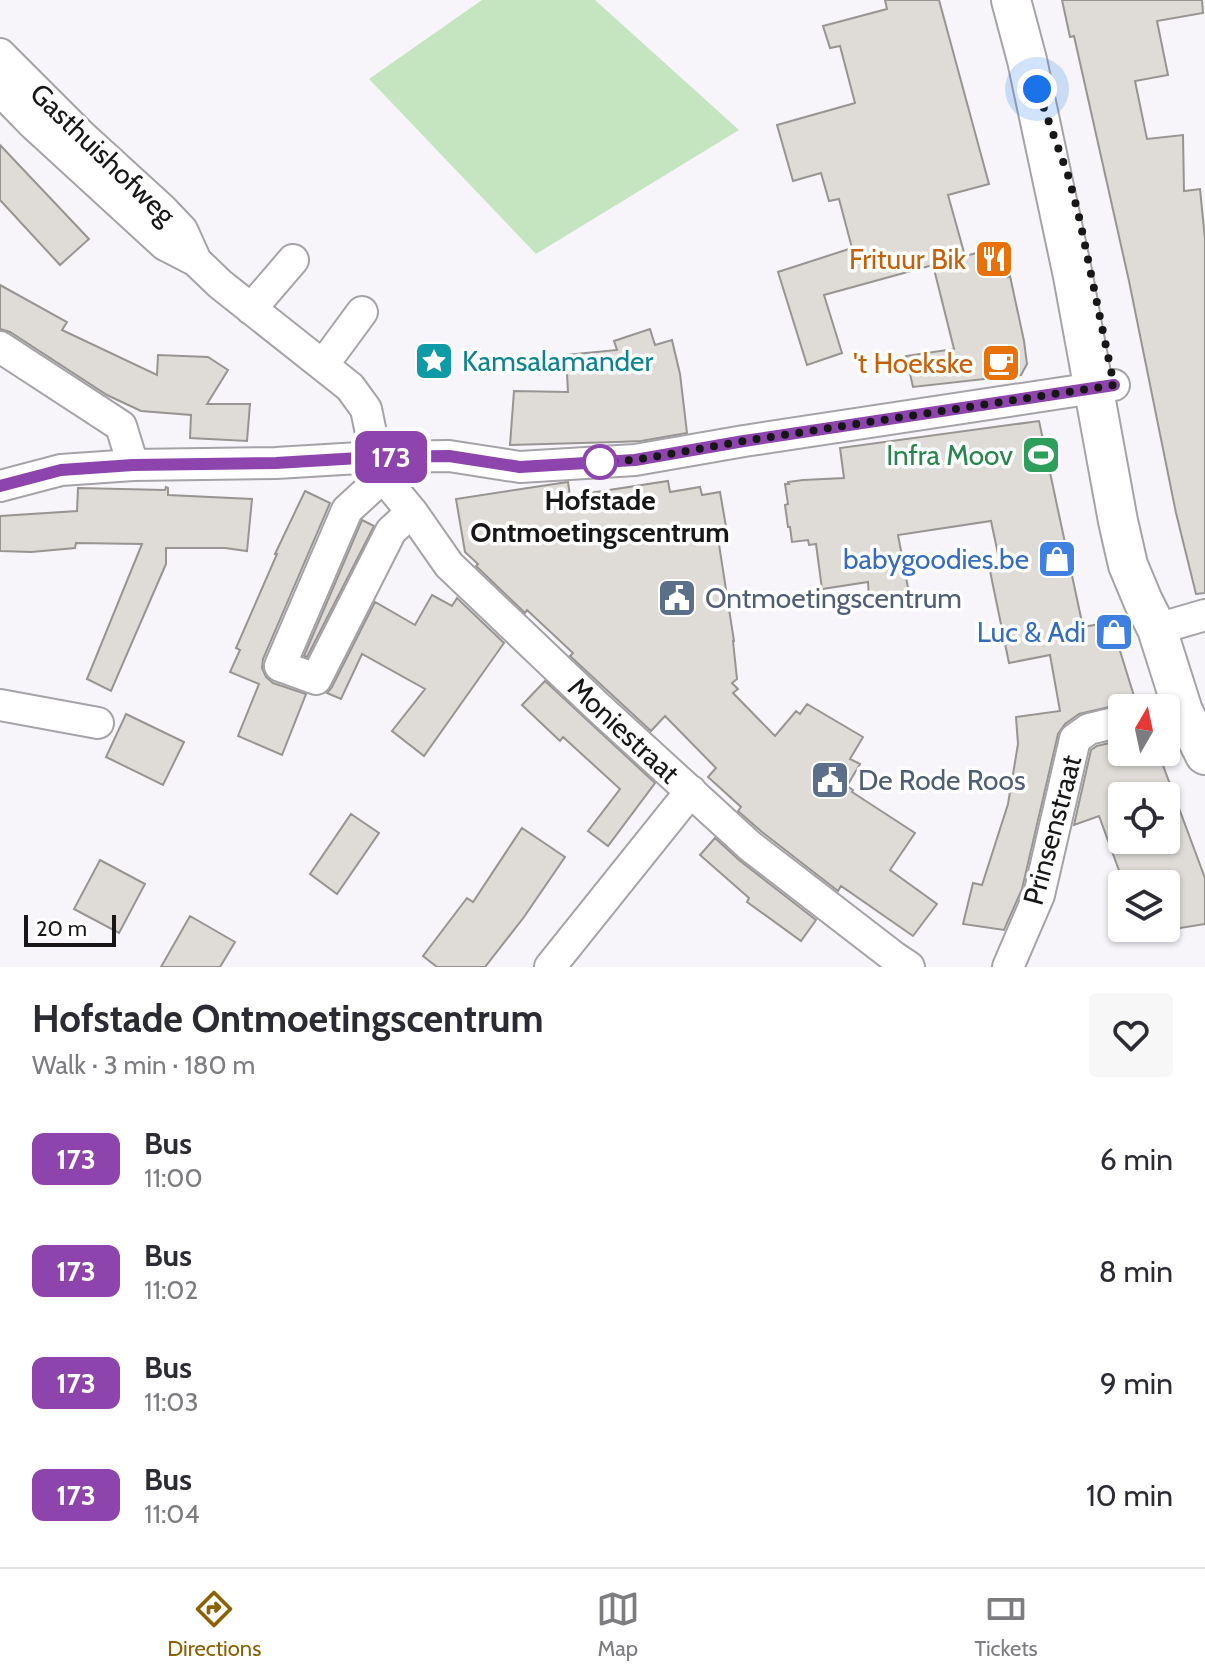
<!DOCTYPE html>
<meta charset="utf-8">
<style>
body{margin:0;font-family:Cabin,sans-serif;background:#f7f7f7;color:#2b2b33;height:100vh;display:flex;flex-direction:column;font-size:30px;white-space:nowrap}
*{box-sizing:border-box;margin:0}
p{font-size:26px;color:#7c7c81}
.icon{flex:none;width:44px;height:44px;fill:none;stroke:currentColor;stroke-width:2;stroke-linecap:round;stroke-linejoin:round}
.map{position:relative;height:967px;overflow:hidden}
.side{display:flex;flex-direction:column;background:#fff;flex:1}
.side>*{flex:none}
.badge{padding:0 16px;border-radius:12px;font-size:28px;line-height:52px}
.needle{width:52px;rotate:9deg}
.buttons{position:absolute;left:1108px;top:694px;display:grid;gap:16px}
.buttons a{display:grid;place-items:center;width:72px;height:72px;border-radius:8px;background:#fff;box-shadow:0 2px 6px #0004;font-size:40px}
.scale{position:absolute;left:24px;bottom:20px;width:92px;box-sizing:border-box;padding-left:8px;border:4px solid #171718;border-top:0;font-size:22px;line-height:28px;white-space:nowrap;color:#171718;-webkit-text-stroke:6px #fff;paint-order:stroke}
.you{position:absolute;width:40px;height:40px;margin:-20px;border:6px solid #fff;border-radius:50%;background:#1a73e8;box-shadow:0 0 0 12px #1a73e833}
.map>.badge{position:absolute;translate:-50% -50%;box-shadow:0 0 0 4px #fff}
.round{display:grid;place-items:center;flex:none;width:84px;height:84px;border-radius:8px;background:#f7f7f7}
.overview{display:flex;align-items:center;justify-content:space-between;height:136px;padding:0 32px}
h1{font-size:38px;font-weight:700;line-height:60px}
ul{padding:0;list-style:none}
li{display:flex;align-items:center;gap:24px;height:112px;padding:0 32px}
li div{flex:1}
li b{display:block;font-size:30px}
li em{font-style:normal}
li .badge{min-width:88px;font-weight:700;text-align:center}
.tabs{display:flex;justify-content:space-around;align-items:center;height:112px;border-top:2px solid #e1e1e2;background:#fff;font-size:22px;color:#7c7c81}
.tabs a{display:grid;justify-items:center;gap:4px}
.tabs .selected{color:#8b6103}
.map>svg:first-child{display:block}
.green{fill:#c5e5c1}
.building{fill:#dfdcd8;stroke:#979491;stroke-width:2;fill-rule:evenodd}
.lines{fill:none;stroke-linecap:round;stroke-linejoin:round}
.minor-casing{stroke:#a5a3a7;stroke-width:34}
.major-casing{stroke:#a5a3a7;stroke-width:42}
.minor{stroke:#fff;stroke-width:30}
.major{stroke:#fff;stroke-width:38}
.line-casing{stroke:#fff;stroke-width:18}
.line{stroke:#8e44ad;stroke-width:12}
.walk{stroke:#171718;stroke-width:8;stroke-dasharray:0 14.4}
.stop-dot{fill:#fff;stroke:#8e44ad;stroke-width:4}
.labels{text-anchor:middle;stroke-width:7;stroke-linejoin:round;paint-order:stroke}
.street-label{font-size:28px;fill:#171718;stroke:#fff}
.food-label{font-size:28px;fill:#c56008;stroke:#fff;text-anchor:end}
.culture-label{font-size:28px;fill:#0d838f;stroke:#fff;text-anchor:start}
.leisure-label{font-size:28px;fill:#27864d;stroke:#fff;text-anchor:end}
.stop-label{font-size:28px;font-weight:bold;fill:#171718;stroke:#fff}
.shop-label{font-size:28px;fill:#366cbe;stroke:#fff;text-anchor:end}
.service-label{font-size:28px;fill:#4e5e75;stroke:#fff;text-anchor:start}
</style>
<div class="map">
<svg width="1205" height="967" viewBox="0 0 1205 967">
<rect width="100%" height="100%" fill="#f7f5fa"/>
<!-- green -->
<path class="green" d="M 482,0 L 595,0 L 739,130 L 536,254 L 369,79 Z"/>
<!-- building -->
<path class="building" d="M 885,0 L 939,0 L 989,184 L 948,195 L 965,256 L 1000,247 L 1008,277 L 1010,276 L 1024,341 L 1027,364 L 1021,375 L 913,387 L 906,356 L 954,349 L 933,265 L 824,295 L 842,353 L 807,365 L 778,272 L 852,248 L 839,199 L 829,201 L 821,173 L 793,181 L 777,125 L 855,103 L 840,46 L 830,48 L 823,26 L 887,9 Z
M 1062,0 L 1202,0 L 1203,13 L 1157,21 L 1168,75 L 1135,81 L 1147,139 L 1183,135 L 1184,191 L 1200,189 L 1205,239 L 1205,593 L 1196,594 L 1176,513 L 1129,281 L 1074,36 L 1070,37 Z
M 0,145 L 89,239 L 60,265 L 0,200 Z
M 0,285 L 67,322 L 62,330 L 157,375 L 158,355 L 208,357 L 228,370 L 207,404 L 250,404 L 247,441 L 190,438 L 191,415 L 141,411 L 107,395 L 10,332 L 0,329 Z
M 650,329 L 655,345 L 672,340 L 680,374 L 687,433 L 641,441 L 617,442 L 510,445 L 514,391 L 568,392 L 566,355 L 617,350 L 614,341 Z
M 1039,421 L 1083,627 L 1111,622 L 1134,696 L 1122,698 L 1122,704 L 1079,714 L 1065,724 L 1058,734 L 1022,889 L 1004,930 L 963,924 L 973,883 L 982,885 L 1008,804 L 1018,744 L 1016,717 L 1060,711 L 1050,655 L 1009,663 L 990,571 L 1001,568 L 991,521 L 898,535 L 909,593 L 869,599 L 868,582 L 822,589 L 816,544 L 809,545 L 808,540 L 792,542 L 790,527 L 788,527 L 785,505 L 788,504 L 785,484 L 789,484 L 788,482 L 803,480 L 844,478 L 840,448 Z
M 668,481 L 670,492 L 700,487 L 702,495 L 720,492 L 728,538 L 718,538 L 734,641 L 733,641 L 737,679 L 732,683 L 738,689 L 733,693 L 775,736 L 796,711 L 800,714 L 807,704 L 863,737 L 850,759 L 860,764 L 847,786 L 853,790 L 852,792 L 915,833 L 890,870 L 937,904 L 913,936 L 841,886 L 838,891 L 762,832 L 738,811 L 741,807 L 708,777 L 716,768 L 665,716 L 651,731 L 570,656 L 573,653 L 527,610 L 525,613 L 476,566 L 478,564 L 465,552 L 456,499 L 568,482 L 570,496 Z
M 166,487 L 168,488 L 168,495 L 252,499 L 247,551 L 225,548 L 166,548 L 166,564 L 111,691 L 87,679 L 142,544 L 76,543 L 75,548 L 31,552 L 0,551 L 0,516 L 77,511 L 78,488 L 165,490 Z
M 305,491 L 330,503 L 263,659 L 262,668 L 266,677 L 273,683 L 306,694 L 282,755 L 238,736 L 259,684 L 230,672 L 240,650 L 236,648 L 277,554 L 275,554 Z
M 362,520 L 374,526 L 307,657 L 304,656 Z
M 432,595 L 452,606 L 457,598 L 504,643 L 424,756 L 392,731 L 425,689 L 362,654 L 341,699 L 327,693 L 332,687 L 375,602 L 415,625 Z
M 545,681 L 655,783 L 608,846 L 588,831 L 620,789 L 563,737 L 560,741 L 522,705 Z
M 126,714 L 184,742 L 163,785 L 106,757 Z
M 1122,740 L 1122,752 L 1158,752 L 1205,878 L 1205,924 L 1143,934 L 1141,928 L 1166,928 L 1166,884 L 1124,884 L 1099,816 L 1074,825 L 1091,750 L 1097,746 ZM 1122,796 L 1166,796 L 1166,840 L 1122,840 Z
M 351,814 L 379,833 L 337,894 L 310,874 Z
M 522,828 L 565,857 L 524,917 L 485,967 L 437,967 L 423,956 L 467,898 L 473,902 Z
M 715,838 L 739,860 L 816,920 L 801,941 L 747,902 L 749,898 L 700,855 Z
M 100,860 L 145,884 L 119,933 L 74,909 Z
M 190,916 L 235,942 L 220,967 L 161,967 Z"/>
<g class="lines">
<defs>
<path id="minor" d="M 0,54 L 81,135 L 162,209 L 182,230 L 196,261
M 0,90 L 33,124 L 165,245 L 196,261 L 220,284 L 350,387 L 366,409 L 376,457 L 383,477 L 412,512 L 449,565 L 598,707 L 750,846 L 894,957 L 909,967
M 251,309 L 293,260
M 0,347 L 121,426 L 133,465
M 323,365 L 362,312
M 383,477 L 347,510 L 280,666 L 316,679 L 391,531 L 412,512
M 0,486 L 61,470 L 133,465 L 276,463 L 376,457 L 449,456 L 520,467 L 635,460 L 744,441 L 1114,385
M 1157,629 L 1205,615
M 0,705 L 98,723
M 550,967 L 691,791
M 1008,967 L 1039,895 L 1075,739 L 1089,729 L 1122,721"/>
<path id="major" d="M 1011,0 L 1027,60 L 1073,276 L 1118,521 L 1128,565 L 1143,601 L 1157,629 L 1183,711 L 1205,755"/>
</defs>
<!-- minor casing -->
<use href="#minor" class="minor-casing"/>
<!-- major casing -->
<use href="#major" class="major-casing"/>
<!-- minor -->
<use href="#minor" class="minor"/>
<!-- major -->
<use href="#major" class="major"/>
</g>
<g class="lines">
<defs>
<path id="line" d="M 0,486 L 61,470 L 133,465 L 276,463 L 376,457 L 449,456 L 520,467 L 635,460 L 744,441 L 1114,385"/>
</defs>
<!-- line casing -->
<use href="#line" class="line-casing"/>
<!-- line -->
<use href="#line" class="line"/>
<!-- walk -->
<path class="walk" d="M 600,462 L 635,460 L 744,441 L 1114,385 L 1080,221 L 1069,178 L 1037,89"/>
</g>
<!-- icons -->
<defs>
<symbol id="restaurant-square" viewBox="-11 -11 22 22"><rect x="-9" y="-9" width="18" height="18" rx="4" fill="#e8710a" stroke="#fff"/><path d="M-5-6h1v4h1v-4h1v4h1v-4h1v5L-1.5 .5V6h-2V.5L-5-1ZM5-6V6H3V1.5H1.5Q1.5-4 5-6Z" fill="#fff"/></symbol>
<symbol id="sight-square" viewBox="-11 -11 22 22"><rect x="-9" y="-9" width="18" height="18" rx="4" fill="#0f9aa8" stroke="#fff"/><path d="M0-6L1.8-2.2L6-1.7L2.9 1.2L3.7 5.4L0 3.3L-3.7 5.4L-2.9 1.2L-6-1.7L-1.8-2.2Z" fill="#fff"/></symbol>
<symbol id="cafe-square" viewBox="-11 -11 22 22"><rect x="-9" y="-9" width="18" height="18" rx="4" fill="#e8710a" stroke="#fff"/><path d="M-5.5-4.5H6V0H3Q3 3.5 0 3.5H-2.5Q-5.5 3.5-5.5 0ZM3-3.2v2h1.7v-2ZM-6 4.5H4V6H-6Z" fill="#fff"/></symbol>
<symbol id="stadium-square" viewBox="-11 -11 22 22"><rect x="-9" y="-9" width="18" height="18" rx="4" fill="#2e9e5b" stroke="#fff"/><path d="M0-5a6.5 5 0 1 0 0 10a6.5 5 0 1 0 0-10ZM-3.5-1.8h7v3.6h-7Z" fill="#fff"/></symbol>
<symbol id="shop-square" viewBox="-11 -11 22 22"><rect x="-9" y="-9" width="18" height="18" rx="4" fill="#3f7fe0" stroke="#fff"/><path d="M-5-2.5h2.3a2.7 3.5 0 0 1 5.4 0H5L5.5 6h-11ZM-1.5-2.5h3a1.5 2.3 0 0 0-3 0Z" fill="#fff"/></symbol>
<symbol id="civic-square" viewBox="-11 -11 22 22"><rect x="-9" y="-9" width="18" height="18" rx="4" fill="#5c6f8a" stroke="#fff"/><path d="M-.6-6.5H3V-4.5H.6V-3L4-1V1h2V6H-6V1h2V-1L-.6-3ZM-1.2 2.5V6h2.4V2.5Z" fill="#fff"/></symbol>
</defs>
<g fill-rule="evenodd">
<use href="#restaurant-square" x="972" y="237" width="44" height="44"/>
<use href="#sight-square" x="412" y="339" width="44" height="44"/>
<use href="#cafe-square" x="979" y="341" width="44" height="44"/>
<use href="#stadium-square" x="1019" y="433" width="44" height="44"/>
<use href="#shop-square" x="1035" y="537" width="44" height="44"/>
<use href="#civic-square" x="655" y="576" width="44" height="44"/>
<use href="#shop-square" x="1092" y="610" width="44" height="44"/>
<use href="#civic-square" x="808" y="758" width="44" height="44"/>
</g>
<!-- markers -->
<circle class="stop-dot" cx="600" cy="462" r="16"/>
<g class="labels">
<!-- street labels -->
<g class="street-label">
<text transform="translate(103 154) rotate(44)" y="10">Gasthuishofweg</text>
<text transform="translate(624 730) rotate(43)" y="10">Moniestraat</text>
<text transform="translate(1052 830) rotate(-75)" y="10">Prinsenstraat</text>
</g>
<!-- food labels -->
<g class="food-label">
<text x="966" y="269">Frituur Bik</text>
<text x="973" y="373">'t Hoekske</text>
</g>
<!-- culture labels -->
<g class="culture-label">
<text x="462" y="371">Kamsalamander</text>
</g>
<!-- leisure labels -->
<g class="leisure-label">
<text x="1013" y="465">Infra Moov</text>
</g>
<!-- stop labels -->
<g class="stop-label">
<text x="600" y="510">Hofstade<tspan x="600" dy="32">Ontmoetingscentrum</tspan></text>
</g>
<!-- shop labels -->
<g class="shop-label">
<text x="1029" y="569">babygoodies.be</text>
<text x="1086" y="642">Luc &amp; Adi</text>
</g>
<!-- service labels -->
<g class="service-label">
<text x="705" y="608">Ontmoetingscentrum</text>
<text x="858" y="790">De Rode Roos</text>
</g>
</g>
</svg>
<div class="buttons">
<a><svg class="needle" viewBox="-14 -14 28 28"><path d="M0-13l5 13h-10z" fill="#e53935"/><path d="M0 13l5-13h-10z" fill="#7c7c81"/></svg></a>
<a><svg class="icon" aria-label="locate" viewBox="0 0 24 24"><circle cx="12" cy="12" r="6"/><path d="M12 2v4M12 18v4M2 12h4M18 12h4"/></svg></a>
<a><svg class="icon" aria-label="layers" viewBox="0 0 24 24"><path d="M12 4l9 5-9 5-9-5zM3 14l9 5 9-5"/></svg></a>
</div>
<div class="scale">20 m</div>
<div class="you" style="left:1037px;top:89px"></div>
<b class="badge" style="left:391px;top:457px;background:#8e44ad;color:#fff">173</b>
</div>
<section class="side">
<div class="overview"><div><h1>Hofstade Ontmoetingscentrum</h1><p>Walk · 3 min · 180 m</p></div><a class="round"><svg class="icon" aria-label="heart" viewBox="0 0 24 24"><path d="M12 20l-8-8c-3-5 5-10 8-4 3-6 11-1 8 4z"/></svg></a></div>
<ul>
<li><span class="badge" style="background:#8e44ad;color:#fff">173</span><div><b>Bus</b><p>11:00</p></div><em>6 min</em></li>
<li><span class="badge" style="background:#8e44ad;color:#fff">173</span><div><b>Bus</b><p>11:02</p></div><em>8 min</em></li>
<li><span class="badge" style="background:#8e44ad;color:#fff">173</span><div><b>Bus</b><p>11:03</p></div><em>9 min</em></li>
<li><span class="badge" style="background:#8e44ad;color:#fff">173</span><div><b>Bus</b><p>11:04</p></div><em>10 min</em></li>
</ul>
</section>
<nav class="tabs">
<a class="selected"><svg class="icon" aria-label="directions" viewBox="0 0 24 24"><path d="M12 3l9 9-9 9-9-9zM9 14v-3h6M13 9l2 2-2 2"/></svg>Directions</a>
<a><svg class="icon" aria-label="map" viewBox="0 0 24 24"><path d="M3 6l6-2 6 2 6-2v14l-6 2-6-2-6 2zM9 4v14M15 6v14"/></svg>Map</a>
<a><svg class="icon" aria-label="tickets" viewBox="0 0 24 24"><path d="M3 7h18v10H3zM15 7v10"/></svg>Tickets</a>
</nav>
